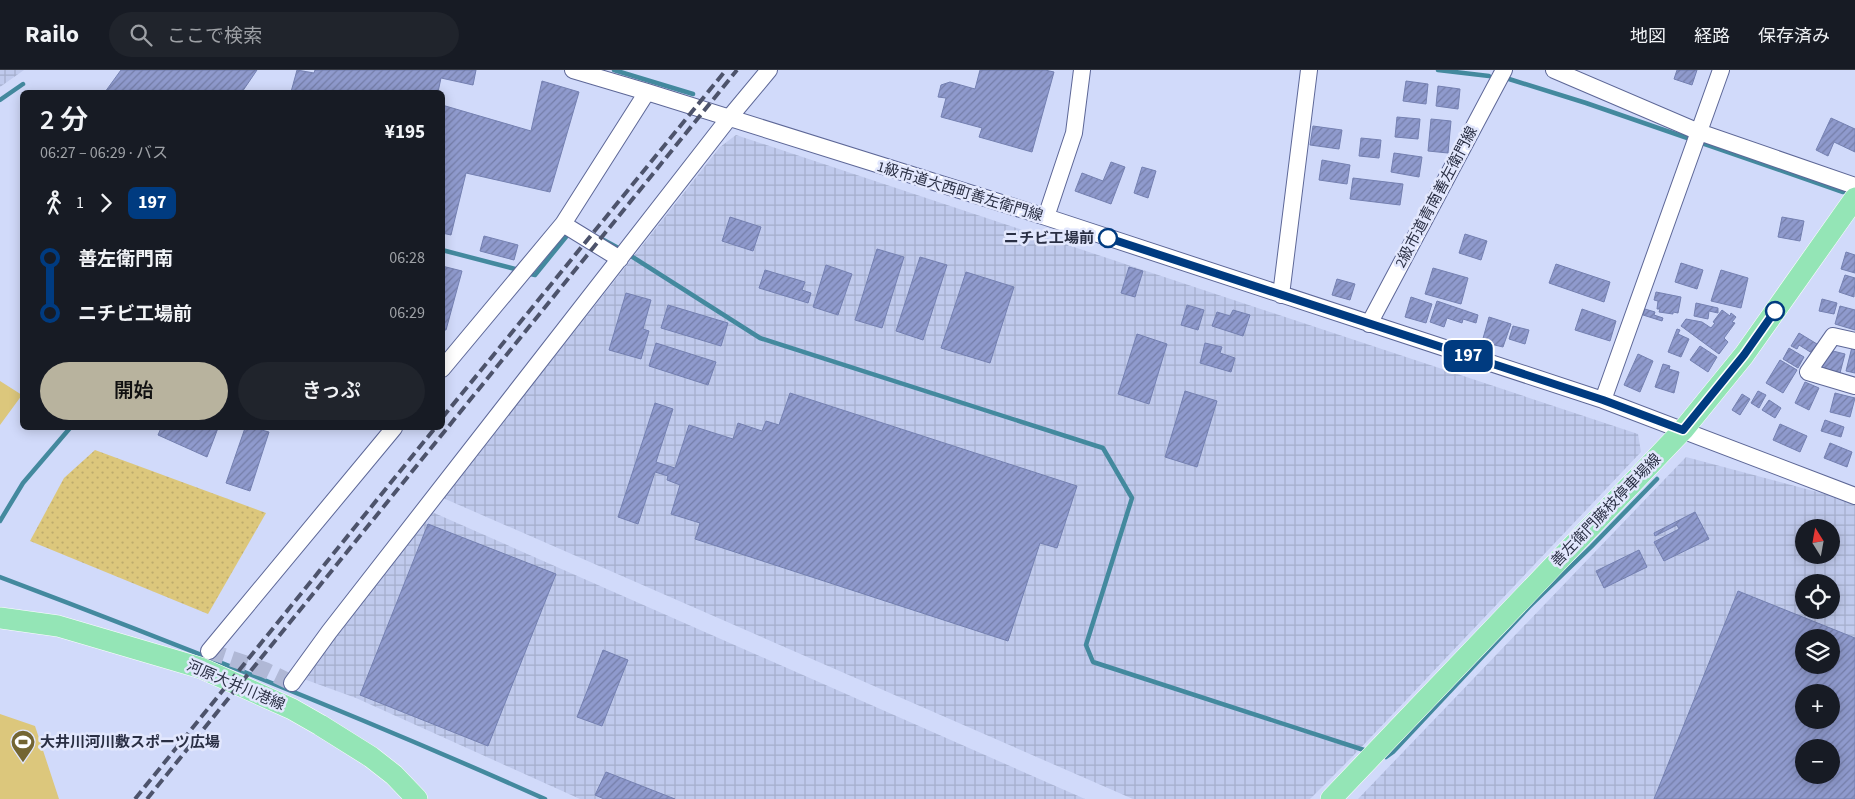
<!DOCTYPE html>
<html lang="ja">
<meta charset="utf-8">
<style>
body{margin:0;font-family:"Source Sans 3","Noto Sans JP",sans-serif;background:#20242c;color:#f1f3f6;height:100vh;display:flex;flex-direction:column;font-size:19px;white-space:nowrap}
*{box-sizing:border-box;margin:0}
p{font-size:16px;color:#9ea1a6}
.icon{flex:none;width:28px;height:28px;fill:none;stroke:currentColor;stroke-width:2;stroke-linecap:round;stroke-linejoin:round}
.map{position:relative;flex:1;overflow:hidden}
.panel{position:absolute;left:20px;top:20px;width:425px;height:340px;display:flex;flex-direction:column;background:#171b24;border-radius:8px;box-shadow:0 2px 12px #0003}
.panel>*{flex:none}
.badge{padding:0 10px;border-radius:8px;font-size:18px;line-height:32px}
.needle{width:32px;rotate:349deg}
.fabs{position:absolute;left:1795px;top:449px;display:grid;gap:10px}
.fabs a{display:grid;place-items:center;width:45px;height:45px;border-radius:50%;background:#171b24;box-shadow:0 2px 12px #0003;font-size:25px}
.map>.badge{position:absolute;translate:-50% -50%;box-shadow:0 0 0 2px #fff}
.legs{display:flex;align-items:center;gap:8px;height:55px;padding:0 20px;font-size:16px}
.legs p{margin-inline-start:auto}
.headline{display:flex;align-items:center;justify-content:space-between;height:85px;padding:0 20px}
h1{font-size:28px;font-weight:600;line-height:38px}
.button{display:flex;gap:10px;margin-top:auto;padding:10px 20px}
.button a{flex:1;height:58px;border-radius:30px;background:#b8b39e;color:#111;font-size:20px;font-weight:600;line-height:58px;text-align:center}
.button a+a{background:#20242c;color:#f1f3f6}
ul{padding:0 20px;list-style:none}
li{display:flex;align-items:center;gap:18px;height:55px;font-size:19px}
li i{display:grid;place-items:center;width:8px;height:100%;margin:0 6px;background:currentColor}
li i::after{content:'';width:12px;height:12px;margin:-6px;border:4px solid;border-radius:50%;background:#171b24}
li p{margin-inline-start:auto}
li:first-child i{background:linear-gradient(#0000 50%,currentColor 0)}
li:last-child i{background:linear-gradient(currentColor 50%,#0000 0)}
header{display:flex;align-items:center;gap:30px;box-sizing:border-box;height:70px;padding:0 25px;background:#171b24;border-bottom:1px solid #363941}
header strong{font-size:24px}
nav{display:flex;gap:28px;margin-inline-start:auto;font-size:18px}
.search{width:350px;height:45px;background:#20242c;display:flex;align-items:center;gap:12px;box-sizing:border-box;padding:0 18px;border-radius:28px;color:#9ea1a6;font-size:19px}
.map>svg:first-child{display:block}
.industrial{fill:url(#industrial-grid);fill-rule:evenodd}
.grass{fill:url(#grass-dots)}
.garden{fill:#dcc77c}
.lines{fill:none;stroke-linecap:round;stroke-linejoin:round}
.stream{stroke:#43899e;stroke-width:4.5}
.building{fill:url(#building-hatch);stroke:#7480b1;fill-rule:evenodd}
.minor-tunnel{stroke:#b0b8d6;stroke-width:16;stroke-dasharray:16 8;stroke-linecap:butt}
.minor-casing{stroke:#5d6797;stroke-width:18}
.major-casing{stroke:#fff;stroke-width:22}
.minor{stroke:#fff;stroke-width:16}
.major{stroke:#94e5b6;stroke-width:21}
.rail{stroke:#4d536b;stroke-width:4;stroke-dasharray:10 5;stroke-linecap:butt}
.line-1-casing{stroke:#fff;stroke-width:11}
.line-1{stroke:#003b80;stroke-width:8}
.stop-1-dot{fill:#fff;stroke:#003b80;stroke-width:2.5}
.labels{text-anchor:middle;stroke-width:5;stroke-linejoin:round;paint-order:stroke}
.street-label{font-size:15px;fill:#2a2f44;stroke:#e2e7fd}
.stop-label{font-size:15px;font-weight:bold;fill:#2a2f44;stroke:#e2e7fd;text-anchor:end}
.poi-label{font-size:15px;font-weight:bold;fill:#2a2f44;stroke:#e2e7fd;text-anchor:start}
</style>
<header>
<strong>Railo</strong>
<div class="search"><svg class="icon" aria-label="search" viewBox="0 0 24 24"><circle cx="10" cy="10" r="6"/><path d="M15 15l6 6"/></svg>ここで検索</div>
<nav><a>地図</a><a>経路</a><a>保存済み</a></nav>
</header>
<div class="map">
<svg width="1855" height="729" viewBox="0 0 1855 729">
<defs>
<pattern id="industrial-grid" width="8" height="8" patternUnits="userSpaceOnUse" patternTransform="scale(1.25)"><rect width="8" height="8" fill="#c0caed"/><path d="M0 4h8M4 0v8" fill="none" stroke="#a5aecc"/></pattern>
<pattern id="grass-dots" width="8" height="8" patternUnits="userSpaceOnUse" patternTransform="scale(1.25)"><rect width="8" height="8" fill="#dcc77c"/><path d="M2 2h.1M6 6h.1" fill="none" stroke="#bdab6c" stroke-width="1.8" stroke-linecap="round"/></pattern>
<pattern id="building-hatch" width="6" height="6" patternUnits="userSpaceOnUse" patternTransform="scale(1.25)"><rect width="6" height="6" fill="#8f9acd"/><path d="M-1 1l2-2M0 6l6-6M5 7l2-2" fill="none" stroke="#757ea8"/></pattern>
</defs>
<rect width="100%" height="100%" fill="#d1dafa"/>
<!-- industrial -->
<path class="industrial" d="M 0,0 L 24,0 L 0,17 Z
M 736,65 L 1638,364 L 1641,382 L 1353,686 L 1310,729 L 1133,729 L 443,428 L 720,77 Z
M 1686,387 L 1855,432 L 1855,729 L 1358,729 ZM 1804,458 L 1831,458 L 1831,485 L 1804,485 ZM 1804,512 L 1831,512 L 1831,540 L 1804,540 ZM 1804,568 L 1831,568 L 1831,595 L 1804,595 ZM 1804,622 L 1831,622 L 1831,650 L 1804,650 ZM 1804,678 L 1831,678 L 1831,705 L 1804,705 Z
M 432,442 L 1085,729 L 580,729 L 356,628 L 301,608 Z"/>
<!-- grass -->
<path class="grass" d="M 95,380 L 266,443 L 208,544 L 30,471 L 64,408 Z"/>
<!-- garden -->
<path class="garden" d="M 0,311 L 22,325 L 0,355 Z
M 0,644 L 35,656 L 59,729 L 0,729 Z"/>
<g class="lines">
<!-- stream -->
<path class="stream" d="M 614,0 L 693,24
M 1438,0 L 1489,6
M 1509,9 L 1586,33 L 1843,122
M 0,30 L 23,14
M 600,168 L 622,180
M 442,180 L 519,200
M 628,184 L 760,268 L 1103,378 L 1132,428 L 1086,575 L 1093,592 L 1367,681
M 526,203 L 535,205 L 570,162
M 0,451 L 23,413 L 70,358
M 0,507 C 183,576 366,649 545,729
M 1386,687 L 1393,682 L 1529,537 L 1591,477 L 1657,409"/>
</g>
<!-- building -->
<path class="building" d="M 121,0 L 257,0 L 242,22 L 105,22 Z
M 297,0 L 314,3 L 315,0 L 476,0 L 473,15 L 441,8 L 438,22 L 291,22 Z
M 980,0 L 1045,0 L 1054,2 L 1032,82 L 979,67 L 982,58 L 941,47 L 946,28 L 938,27 L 941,15 L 950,12 L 975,19 Z
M 1677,0 L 1697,0 L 1692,15 L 1674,9 Z
M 542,11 L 579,22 L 550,122 L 466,103 L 451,165 L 442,163 L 442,35 L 531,61 Z
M 1406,11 L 1428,14 L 1426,34 L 1403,31 Z
M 1438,16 L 1460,19 L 1458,39 L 1436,36 Z
M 1397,47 L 1420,49 L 1418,69 L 1395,67 Z
M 1831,48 L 1855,59 L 1855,82 L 1834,72 L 1828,86 L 1816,80 Z
M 1431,49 L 1451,51 L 1448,83 L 1428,81 Z
M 1313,56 L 1342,60 L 1339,79 L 1310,75 Z
M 1361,68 L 1381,70 L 1379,88 L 1359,86 Z
M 1394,83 L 1422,87 L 1419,107 L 1391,102 Z
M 1322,90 L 1350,95 L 1347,114 L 1319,110 Z
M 1111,92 L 1125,97 L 1111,134 L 1075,121 L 1082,103 L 1103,111 Z
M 1142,97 L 1156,101 L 1148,128 L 1134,123 Z
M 1353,108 L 1403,114 L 1400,135 L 1350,129 Z
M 730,147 L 761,157 L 753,181 L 722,171 Z
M 1782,147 L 1804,151 L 1800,171 L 1778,167 Z
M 1465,164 L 1487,171 L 1481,190 L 1459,183 Z
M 484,166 L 518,175 L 514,190 L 480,181 Z
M 877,179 L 904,187 L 882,258 L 855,250 Z
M 1846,182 L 1855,185 L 1855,203 L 1841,199 Z
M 920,187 L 947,195 L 923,270 L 896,261 Z
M 1681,193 L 1703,200 L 1697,219 L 1675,212 Z
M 1556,194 L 1610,212 L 1604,232 L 1549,213 Z
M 826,195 L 852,204 L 838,245 L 813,237 Z
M 442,196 L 462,201 L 446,260 L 442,260 Z
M 1129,197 L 1143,201 L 1135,227 L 1121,223 Z
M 1433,198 L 1468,208 L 1461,234 L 1425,224 Z
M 765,200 L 805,212 L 802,220 L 811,223 L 808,233 L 759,218 Z
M 1721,200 L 1748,208 L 1741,238 L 1711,231 Z
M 966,202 L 1014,217 L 990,293 L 941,278 Z
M 1845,205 L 1855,208 L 1854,227 L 1839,222 Z
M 1337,209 L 1355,214 L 1350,230 L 1332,225 Z
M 1656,222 L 1681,227 L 1678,243 L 1673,242 L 1673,244 L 1659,242 L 1660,239 L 1657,239 L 1658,231 L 1654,230 Z
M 626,223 L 651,230 L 643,259 L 649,261 L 641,289 L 609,280 Z
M 1411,227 L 1432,234 L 1426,253 L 1405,247 Z
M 1822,229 L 1837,233 L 1834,244 L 1819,241 Z
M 1437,231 L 1478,245 L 1476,253 L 1463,249 L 1462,253 L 1447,248 L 1444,257 L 1430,252 Z
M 1696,233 L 1718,238 L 1718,243 L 1709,241 L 1708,249 L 1694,246 Z
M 668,235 L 728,253 L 721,276 L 661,258 Z
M 1187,235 L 1204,240 L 1198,260 L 1181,255 Z
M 1840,236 L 1855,240 L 1855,260 L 1835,254 Z
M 1582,239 L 1616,251 L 1610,271 L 1575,260 Z
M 1645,239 L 1655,242 L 1654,245 L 1663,248 L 1662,251 L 1643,245 Z
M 1233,240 L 1250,245 L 1243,266 L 1212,256 L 1217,242 L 1230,246 Z
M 1722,240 L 1730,246 L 1731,243 L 1736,247 L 1732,252 L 1735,253 L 1724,268 L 1728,272 L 1719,284 L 1681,256 L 1686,249 L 1702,252 L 1711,258 L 1715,253 L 1713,252 Z
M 1489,247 L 1511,254 L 1503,277 L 1482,272 Z
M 1513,256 L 1529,260 L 1525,274 L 1509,269 Z
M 1677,259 L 1680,260 L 1678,264 L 1689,269 L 1681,287 L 1668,282 Z
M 1799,263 L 1817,274 L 1812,283 L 1799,275 L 1797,279 L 1791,276 Z
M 1137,264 L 1167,274 L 1149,334 L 1118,324 Z
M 656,273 L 716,292 L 708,315 L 649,296 Z
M 1205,273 L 1222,277 L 1220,283 L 1235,288 L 1231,302 L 1200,293 Z
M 1700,276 L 1717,287 L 1708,302 L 1690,290 Z
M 1852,277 L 1855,278 L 1855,303 L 1846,301 Z
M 1789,278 L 1804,287 L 1798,298 L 1783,289 Z
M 1825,279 L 1845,284 L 1840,303 L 1820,297 Z
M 1638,284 L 1653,291 L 1640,322 L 1624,315 Z
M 1780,290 L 1797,300 L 1783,323 L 1766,313 Z
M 1663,294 L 1670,296 L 1669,299 L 1679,302 L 1674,323 L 1655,317 Z
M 1805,312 L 1819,318 L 1809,340 L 1795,333 Z
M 1185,321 L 1217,331 L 1197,397 L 1165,387 Z
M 1758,321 L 1766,325 L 1759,338 L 1751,333 Z
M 790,323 L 1077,416 L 1057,478 L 1040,473 L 1008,571 L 695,469 L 700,453 L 671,444 L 680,415 L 667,410 L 668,406 L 655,402 L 638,454 L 618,447 L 655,333 L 673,339 L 656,392 L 675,398 L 689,355 L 733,369 L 738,353 L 762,361 L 766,351 L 779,355 Z
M 1835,323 L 1855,328 L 1850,347 L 1830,342 Z
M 1742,324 L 1750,329 L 1740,345 L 1732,340 Z
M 1769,330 L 1781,338 L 1775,348 L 1762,340 Z
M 1825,350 L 1844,357 L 1841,367 L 1821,361 Z
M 1780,354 L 1807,366 L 1800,382 L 1773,370 Z
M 161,358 L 218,358 L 207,387 L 158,365 Z
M 245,358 L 254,358 L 269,362 L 250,421 L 226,413 Z
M 1830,373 L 1852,382 L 1847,397 L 1824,388 Z
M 1695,442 L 1709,469 L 1664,491 L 1654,472 L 1679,459 L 1677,455 L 1655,466 L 1654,463 Z
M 428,454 L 556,504 L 488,676 L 360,625 Z
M 1639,480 L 1647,497 L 1604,518 L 1596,501 Z
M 1738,521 L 1855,568 L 1855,729 L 1654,729 ZM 1804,568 L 1831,568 L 1831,595 L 1804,595 ZM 1804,622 L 1831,622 L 1831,650 L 1804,650 ZM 1804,678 L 1831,678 L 1831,705 L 1804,705 Z
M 603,580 L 628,590 L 602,656 L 577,647 Z
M 606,702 L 675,729 L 604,729 L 595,725 Z"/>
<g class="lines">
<!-- minor-tunnel -->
<path class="minor-tunnel" d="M 209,581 L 265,600 L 292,613"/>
<defs>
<path id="minor" d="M 573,0 L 647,22 L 1046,147 L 1603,330 L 1855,426
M 1554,0 L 1699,62 L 1855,116
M 1046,147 L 1074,63 L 1082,0
M 563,154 L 620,189
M 1281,225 L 1309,0
M 1369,254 L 1504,0
M 1855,271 L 1833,266 L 1808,302 L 1855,316
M 442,299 L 563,154 L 647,22
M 1603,330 L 1721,0
M 209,581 L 394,358
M 292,613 L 329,562 L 729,48 L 769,0"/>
<path id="major" d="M 0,548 L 58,556 L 201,598 L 292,639 L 320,655 L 371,687 L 394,705 L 417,729
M 1331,729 L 1683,360 L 1744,285 L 1855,128"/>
</defs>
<!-- minor casing -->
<use href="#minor" class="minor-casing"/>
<!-- major casing -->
<use href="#major" class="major-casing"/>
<!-- minor -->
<use href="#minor" class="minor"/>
<!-- major -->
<use href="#major" class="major"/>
<!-- rail -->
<path class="rail" d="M 442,348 L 726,0
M 135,729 L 435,358
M 147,729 L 737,0"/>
</g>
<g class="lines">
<defs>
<path id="line-1" d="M 1108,168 L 1603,330 L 1683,360 L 1744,285 L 1775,241"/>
</defs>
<!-- line-1 casing -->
<use href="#line-1" class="line-1-casing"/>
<!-- line-1 -->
<use href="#line-1" class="line-1"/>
</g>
<!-- icons -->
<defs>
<symbol id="stadium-pin" viewBox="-11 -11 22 30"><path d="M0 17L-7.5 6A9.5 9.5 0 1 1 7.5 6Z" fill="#736532" stroke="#e2e7fd"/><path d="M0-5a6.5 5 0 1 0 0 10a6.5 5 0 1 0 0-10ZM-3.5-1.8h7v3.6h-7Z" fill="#fff"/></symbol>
</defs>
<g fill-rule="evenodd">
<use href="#stadium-pin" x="9" y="658" width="28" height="38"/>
</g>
<!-- markers -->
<g class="stop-1-dot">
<circle cx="1108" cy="168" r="9"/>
<circle cx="1775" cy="241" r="9"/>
</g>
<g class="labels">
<!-- street labels -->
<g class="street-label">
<text transform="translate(960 121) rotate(17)" y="5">1級市道大西町善左衛門線</text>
<text transform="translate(1436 127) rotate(-62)" y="5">2級市道青南善左衛門線</text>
<text transform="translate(1606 440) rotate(-46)" y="5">善左衛門藤枝停車場線</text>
<text transform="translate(236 615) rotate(23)" y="5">河原大井川港線</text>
</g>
<!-- stop labels -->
<g class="stop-label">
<text x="1094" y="173">ニチビ工場前</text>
</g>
<!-- poi labels -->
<g class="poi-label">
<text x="40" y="677">大井川河川敷スポーツ広場</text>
</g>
</g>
</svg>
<div class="fabs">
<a><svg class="needle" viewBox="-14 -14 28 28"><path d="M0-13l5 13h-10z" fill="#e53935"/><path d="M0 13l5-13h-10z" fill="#9ea1a6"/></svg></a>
<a><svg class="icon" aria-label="locate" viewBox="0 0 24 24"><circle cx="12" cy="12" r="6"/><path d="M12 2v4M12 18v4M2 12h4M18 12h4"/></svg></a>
<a><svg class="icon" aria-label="layers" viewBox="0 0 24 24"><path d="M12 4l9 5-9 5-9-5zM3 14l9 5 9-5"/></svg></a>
<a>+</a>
<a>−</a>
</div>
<b class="badge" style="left:1468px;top:286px;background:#003b80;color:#fff">197</b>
<section class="panel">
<div class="headline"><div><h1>2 分</h1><p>06:27 – 06:29 · バス</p></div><b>¥195</b></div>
<div class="legs"><svg class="icon" aria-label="walk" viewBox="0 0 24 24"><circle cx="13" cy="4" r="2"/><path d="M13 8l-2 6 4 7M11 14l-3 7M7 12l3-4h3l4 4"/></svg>1<svg class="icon" aria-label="forward" viewBox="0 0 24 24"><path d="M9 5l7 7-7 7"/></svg><b class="badge" style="background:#003b80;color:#fff">197</b></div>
<ul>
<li><i style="color:#003b80"></i><b>善左衛門南</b><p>06:28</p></li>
<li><i style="color:#003b80"></i><b>ニチビ工場前</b><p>06:29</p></li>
</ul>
<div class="button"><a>開始</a><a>きっぷ</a></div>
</section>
</div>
